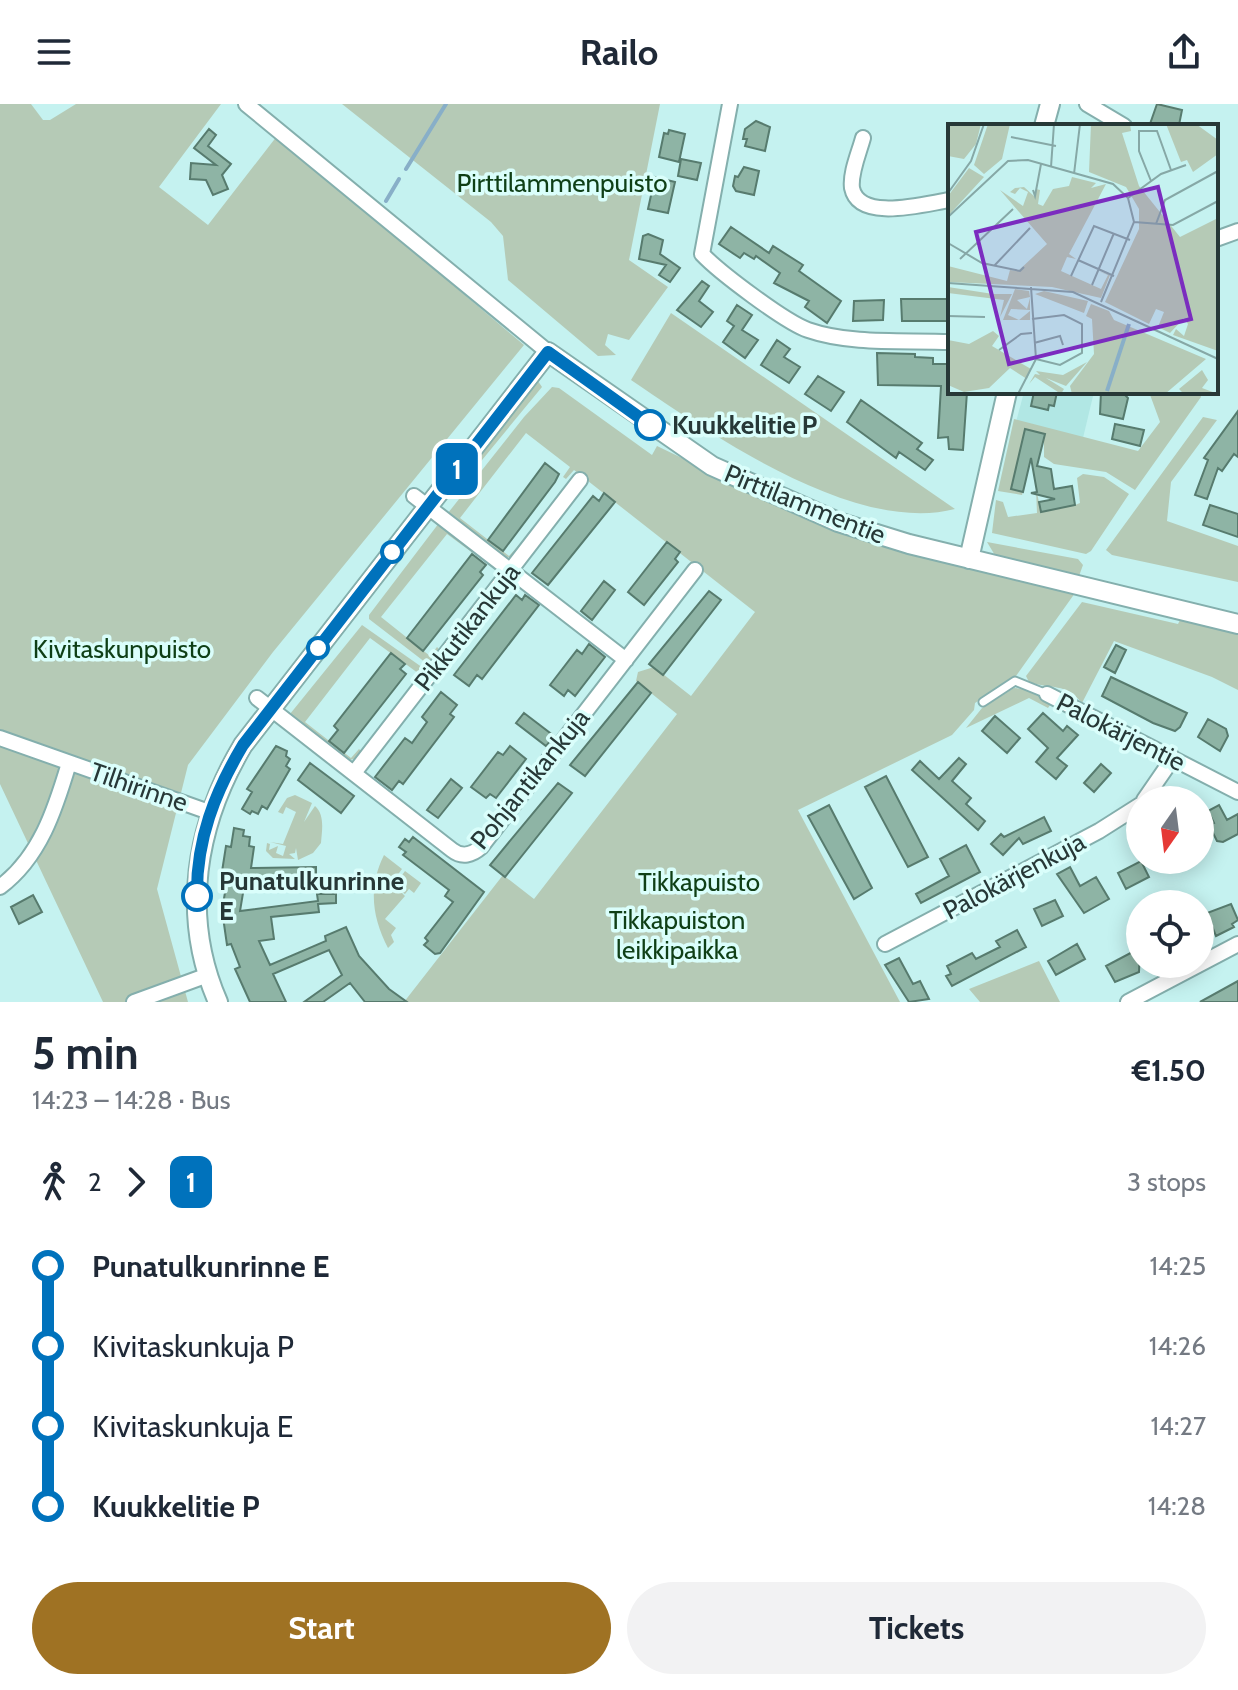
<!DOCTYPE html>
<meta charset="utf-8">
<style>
body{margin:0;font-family:Cabin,sans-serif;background:#f2f2f3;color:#1f2937;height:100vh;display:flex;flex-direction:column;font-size:30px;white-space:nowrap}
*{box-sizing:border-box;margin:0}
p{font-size:26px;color:#747a83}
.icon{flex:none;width:44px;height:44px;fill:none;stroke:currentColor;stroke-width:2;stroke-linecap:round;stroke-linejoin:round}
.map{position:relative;height:898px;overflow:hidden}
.side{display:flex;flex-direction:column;background:#fff;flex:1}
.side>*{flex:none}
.badge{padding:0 16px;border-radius:12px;font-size:28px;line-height:52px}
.needle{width:52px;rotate:194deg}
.fabs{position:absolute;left:1126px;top:682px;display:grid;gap:16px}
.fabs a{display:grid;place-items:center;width:88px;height:88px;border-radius:50%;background:#fff;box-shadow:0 4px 20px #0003;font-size:40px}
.map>.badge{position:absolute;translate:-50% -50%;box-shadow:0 0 0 4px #fff}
.legs{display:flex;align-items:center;gap:12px;height:88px;padding:0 32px;font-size:26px}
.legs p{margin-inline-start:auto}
.headline{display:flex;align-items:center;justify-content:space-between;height:136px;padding:0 32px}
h1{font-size:44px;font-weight:800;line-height:60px}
.button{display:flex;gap:16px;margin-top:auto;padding:16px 32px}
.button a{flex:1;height:92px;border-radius:48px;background:#9f7223;color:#fff;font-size:32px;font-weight:800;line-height:92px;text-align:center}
.button a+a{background:#f2f2f3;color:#1f2937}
ul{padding:0 32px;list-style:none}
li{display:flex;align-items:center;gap:28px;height:80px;font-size:30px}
li i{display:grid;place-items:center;width:12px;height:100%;margin:0 10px;background:currentColor}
li i::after{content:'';width:20px;height:20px;margin:-10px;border:6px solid;border-radius:50%;background:#fff}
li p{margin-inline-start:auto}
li:first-child i{background:linear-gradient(#0000 50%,currentColor 0)}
li:last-child i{background:linear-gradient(currentColor 50%,#0000 0)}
header{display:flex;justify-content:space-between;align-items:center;height:104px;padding:0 32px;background:#fff;font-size:36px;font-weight:800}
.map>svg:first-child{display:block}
.built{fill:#b1e7e4}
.green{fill:#b5cab6}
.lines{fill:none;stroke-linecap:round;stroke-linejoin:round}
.stream{stroke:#88afc8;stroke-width:4}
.building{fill:#8eb4a5;stroke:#577b6e;stroke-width:2}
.lane-casing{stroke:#84afad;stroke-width:11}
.street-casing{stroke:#84afad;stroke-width:18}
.secondary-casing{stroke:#84afad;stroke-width:22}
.lane{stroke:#fff;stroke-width:7}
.street{stroke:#fff;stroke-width:14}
.secondary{stroke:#fff;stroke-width:18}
.line-1-casing{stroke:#fff;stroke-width:18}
.line-1{stroke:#0072bc;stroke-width:12}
.stop-1-dot{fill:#fff;stroke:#0072bc;stroke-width:4}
.labels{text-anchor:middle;stroke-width:7;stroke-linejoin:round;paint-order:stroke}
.park-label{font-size:26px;fill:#0f3f16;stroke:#dafefb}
.stop-label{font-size:26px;font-weight:bold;fill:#273837;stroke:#dafefb;text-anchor:start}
.street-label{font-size:26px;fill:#273837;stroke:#dafefb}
.inset-river{fill:none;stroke:#88afc8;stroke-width:4}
.inset-road{fill:none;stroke:#86a8a6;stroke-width:2}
.view{fill:#7b2cbf;fill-opacity:0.15;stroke:#7b2cbf;stroke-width:4}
.inset-edge{fill:none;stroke:#273837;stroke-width:4}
</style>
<header><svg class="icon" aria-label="menu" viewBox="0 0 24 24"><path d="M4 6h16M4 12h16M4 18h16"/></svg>Railo<svg class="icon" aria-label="share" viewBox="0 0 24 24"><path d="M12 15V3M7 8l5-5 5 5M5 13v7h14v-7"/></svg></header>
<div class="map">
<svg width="1238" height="898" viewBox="0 0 1238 898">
<rect width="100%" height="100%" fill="#c5f2f0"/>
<!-- built -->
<path class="built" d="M 1024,288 L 1094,288 L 1083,334 L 1016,318 Z"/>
<!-- green -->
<path class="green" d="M 0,0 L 31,0 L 43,16 L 50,16 L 76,0 L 221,0 L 159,83 L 208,121 L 277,32 L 524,241 L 273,548 L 188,661 L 157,785 L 188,898 L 103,898 L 0,680 Z
M 342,0 L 660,0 L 629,156 L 668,183 L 629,236 L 608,230 L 605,241 L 616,251 L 598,252 L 508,176 L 503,132 L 491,118 Z
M 671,209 L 955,405 C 855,431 711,330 631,276 Z
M 538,277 L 542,283 L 459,384 L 454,380 Z
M 552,283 L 559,284 L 652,351 L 657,342 L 709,367 L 1075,489 L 1016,572 L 975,599 L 974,606 L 952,631 L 798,706 L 900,898 L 404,898 L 503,771 L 534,795 L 677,610 L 636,577 L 638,568 L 654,563 L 691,592 L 755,508 L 574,366 L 566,375 L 563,373 L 570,363 L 526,329 L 460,414 L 509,452 L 519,441 L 521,444 L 516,451 L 506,454 L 448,409 L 524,313 Z
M 1149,288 L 1199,288 L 1201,293 L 1135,386 L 1106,368 L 1054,360 L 1044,353 L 1044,330 L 1012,385 L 1023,388 L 1022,391 L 998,387 L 1014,315 L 1138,347 L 1160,318 Z
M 1203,313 L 1217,316 L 1171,378 L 1167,417 L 1238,442 L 1238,478 L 1112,451 L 1106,446 Z
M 1083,370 L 1104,373 L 1129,390 L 1091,447 L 1086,450 L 992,429 L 996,396 L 1003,398 L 1008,413 L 1037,409 L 1036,385 L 1041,407 L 1075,401 L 1080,399 L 1077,374 Z
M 439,419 L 500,469 L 447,430 L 381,513 L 430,552 L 437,543 L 440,546 L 430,562 L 369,515 L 369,511 Z
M 987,438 L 1078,455 L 1083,461 L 1079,472 L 996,453 Z
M 1082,498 L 1178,520 L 1180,516 L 1238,525 L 1238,586 L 1212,573 L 1114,537 L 1082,599 C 1065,578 1052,586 1029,578 L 1026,572 Z
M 362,521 L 426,566 L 422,572 L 370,534 L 305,618 L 351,654 L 359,645 L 361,647 L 357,654 L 350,656 L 290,610 Z
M 1014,584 L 1025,585 L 1052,598 L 1048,604 L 1029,594 L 966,624 L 982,604 Z
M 295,691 L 312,699 L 304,718 L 315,702 C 325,711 322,726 321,739 L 313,749 L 298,756 L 296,744 L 295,749 L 289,750 L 295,755 L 273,754 L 266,747 L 267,739 L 270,740 L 269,746 L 278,742 L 276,749 L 283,752 L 286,742 L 270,738 L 283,740 L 296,708 L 286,703 L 283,710 L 278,708 L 287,694 Z
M 384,751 L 402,765 L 391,780 L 394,782 L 405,767 L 421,779 L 414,789 L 409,785 L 405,790 L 398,785 L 405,792 L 385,815 L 396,824 L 391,831 L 394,838 L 388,844 C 372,813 368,783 384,751 Z
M 1039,857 L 1060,898 L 980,898 L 969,885 Z"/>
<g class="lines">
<!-- stream -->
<path class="stream" d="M 406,65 L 446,0
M 386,97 L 399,75"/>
</g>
<!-- building -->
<path class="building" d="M 1157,0 L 1182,6 L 1179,21 L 1150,20 Z
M 756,17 L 770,23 L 765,47 L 745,42 L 747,35 L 743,35 L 745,25 Z
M 209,25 L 216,31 L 208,42 L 231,60 L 222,71 L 228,85 L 213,91 L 206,76 L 190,75 L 191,59 L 216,61 L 194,44 Z
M 669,26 L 685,30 L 679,58 L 659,53 L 664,29 L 668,30 Z
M 681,55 L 701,59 L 697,76 L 678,72 Z
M 744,63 L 759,67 L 754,91 L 736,87 L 733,82 L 735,72 L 738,73 Z
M 655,73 L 675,78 L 668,109 L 648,105 Z
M 731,123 L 769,149 L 773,142 L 803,161 L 799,167 L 841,197 L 827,219 L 805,203 L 809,197 L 774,179 L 780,169 L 756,152 L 754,155 L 744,149 L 740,154 L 719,140 Z
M 648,130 L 663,136 L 660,150 L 680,164 L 670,178 L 659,171 L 666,161 L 639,155 L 643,132 Z
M 702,177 L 709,182 L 699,197 L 713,208 L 701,223 L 677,206 Z
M 901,195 L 950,195 L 950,217 L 902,217 Z
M 884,196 L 883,216 L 853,217 L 854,197 Z
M 737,201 L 752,211 L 742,226 L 758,236 L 745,254 L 723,238 L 734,222 L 727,217 Z
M 777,236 L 790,245 L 784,253 L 800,263 L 789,279 L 761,261 Z
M 877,249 L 915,250 L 915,253 L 933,254 L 933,260 L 950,260 L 950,288 L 967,288 L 963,346 L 949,345 L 948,333 L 938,334 L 941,282 L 878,281 Z
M 818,272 L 844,288 L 831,307 L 805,290 Z
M 1034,288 L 1057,288 L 1054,302 L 1049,301 L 1048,306 L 1031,302 Z
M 1101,288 L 1125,291 L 1128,294 L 1123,315 L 1100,310 Z
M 861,296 L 922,339 L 917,345 L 933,356 L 925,366 L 899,348 L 896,354 L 847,318 Z
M 1238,307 L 1238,353 L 1234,350 L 1222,367 L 1218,364 L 1207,395 L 1195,391 L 1208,356 L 1204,354 Z
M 1115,320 L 1144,326 L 1140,342 L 1112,335 Z
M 1025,325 L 1045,330 L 1037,362 L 1051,365 L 1054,385 L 1072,382 L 1075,401 L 1041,408 L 1039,398 L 1055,395 L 1031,389 L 1037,388 L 1031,354 L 1023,388 L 1011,385 Z
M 545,359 L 559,370 L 555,378 L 503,447 L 488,436 Z
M 604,389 L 615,398 L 548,481 L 532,469 L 593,392 L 599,397 Z
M 1210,401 L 1238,410 L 1238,433 L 1203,421 Z
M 667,438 L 680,448 L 675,455 L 678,458 L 644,501 L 628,488 Z
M 472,450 L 486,461 L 480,468 L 483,471 L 423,547 L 407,534 Z
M 604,477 L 615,486 L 592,516 L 581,507 Z
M 709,487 L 721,496 L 663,571 L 649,560 Z
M 516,491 L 522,496 L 525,491 L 539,501 L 482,575 L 477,571 L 469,582 L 454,571 Z
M 589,540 L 605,553 L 575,592 L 568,586 L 564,592 L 550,581 L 577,546 L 582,550 Z
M 1116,541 L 1126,546 L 1115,569 L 1104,563 Z
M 391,549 L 405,560 L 400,565 L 406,570 L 344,649 L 329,637 L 338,626 L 334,622 Z
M 1111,573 L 1187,609 L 1180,623 L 1175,627 L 1153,619 L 1102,592 Z
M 638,578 L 651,589 L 585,672 L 570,661 Z
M 441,588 L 457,601 L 450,610 L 454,613 L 403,680 L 399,677 L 392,686 L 375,673 L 405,634 L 412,639 L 427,618 L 422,613 Z
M 524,609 L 554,632 L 546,642 L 516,619 Z
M 1043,609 L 1063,627 L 1067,622 L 1078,631 L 1057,654 L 1067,662 L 1056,675 L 1036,658 L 1048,644 L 1028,625 Z
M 995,612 L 1020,634 L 1007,649 L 982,627 Z
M 1208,615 L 1226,625 L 1228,632 L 1220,647 L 1198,633 Z
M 276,642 L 287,647 L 286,652 L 290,655 L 286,662 L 290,665 L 267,705 L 262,702 L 258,710 L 252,707 L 250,710 L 242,705 L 252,688 L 247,685 Z
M 510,642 L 526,655 L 496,694 L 490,690 L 486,694 L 471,683 L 498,648 L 503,651 Z
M 959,654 L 966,660 L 952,677 L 971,694 L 966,700 L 985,717 L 978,726 L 912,666 L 920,657 L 939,675 Z
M 310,659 L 354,692 L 341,709 L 298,676 Z
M 1101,660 L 1111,669 L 1094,688 L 1084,679 Z
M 886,672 L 928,753 L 908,763 L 865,683 Z
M 451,675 L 462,684 L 438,714 L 427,706 Z
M 558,679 L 572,689 L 505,773 L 490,761 Z
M 829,701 L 872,784 L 854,795 L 808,712 Z
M 1219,701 L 1227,716 L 1238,710 L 1238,730 L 1223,738 L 1217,737 L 1209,721 L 1214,719 L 1208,707 Z
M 1044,713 L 1051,727 L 1023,740 L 1019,734 L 1003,751 L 991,740 L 1001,730 L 1004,733 Z
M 234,724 L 244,726 L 243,732 L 250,733 L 249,742 L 254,743 L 251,764 L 316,763 L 316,786 L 264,787 L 244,783 L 240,807 L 318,797 L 317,790 L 336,790 L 336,799 L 318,800 L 319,808 L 271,813 L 274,835 L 259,837 L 270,861 L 326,837 L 325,832 L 346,823 L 359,852 L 389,885 L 407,898 L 365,898 L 350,879 L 323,898 L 304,898 L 342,871 L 329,846 L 273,870 L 286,898 L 250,898 L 235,865 L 240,863 L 231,840 L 227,841 L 222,806 L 227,777 L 221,774 L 226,742 L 231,743 Z
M 413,733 L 484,788 L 440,849 L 435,850 L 424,841 L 428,837 L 425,834 L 453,798 L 445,792 L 449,786 L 403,751 L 406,748 L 399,743 L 405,735 L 409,738 Z
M 966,741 L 980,768 L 921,799 L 916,790 L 949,772 L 940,755 Z
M 1141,757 L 1149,773 L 1126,785 L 1118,769 Z
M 1070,763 L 1080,782 L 1096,773 L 1109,795 L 1084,809 L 1057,770 Z
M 33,791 L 42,808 L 19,820 L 11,803 Z
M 1055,796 L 1063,812 L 1042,822 L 1034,805 Z
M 1231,800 L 1238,816 L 1232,820 L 1234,823 L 1216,832 L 1207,809 Z
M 1017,826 L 1026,843 L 952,882 L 946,872 L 951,870 L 947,862 L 972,849 L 976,855 L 1000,843 L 996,837 Z
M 1077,840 L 1085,855 L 1056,871 L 1048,857 Z
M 1140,844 L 1139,868 L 1115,878 L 1106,862 Z
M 899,854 L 913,880 L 920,877 L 929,895 L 909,898 L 885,861 Z
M 1238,877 L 1238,898 L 1200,898 Z"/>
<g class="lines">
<defs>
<path id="lane" d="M 983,598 L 1015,577 L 1047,590"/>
<path id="street" d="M 246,0 L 548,248
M 730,0 L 702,150 C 719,168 785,218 808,226 C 851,241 905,236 950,238
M 1087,0 L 1124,22
M 863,34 C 859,49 850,69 852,84 C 859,119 927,99 950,96
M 1216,135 L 1238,127
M 414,392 L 626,556
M 1047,590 L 1238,688
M 257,594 L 452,746 C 462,754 472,751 481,743 L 695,466
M 0,634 L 209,708
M 354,669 L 580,376
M 1144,696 L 1173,654
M 0,783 C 40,753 55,706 69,659
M 885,840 L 1099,727 L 1140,701
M 134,898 L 208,871
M 1128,898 L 1238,840"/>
<path id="secondary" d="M 1044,22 L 1050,0
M 969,455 L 1007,288
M 218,898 C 180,811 196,720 243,641 L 548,248 L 712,362 L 838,418 L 909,440 L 1238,520"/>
</defs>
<!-- lane casing -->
<use href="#lane" class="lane-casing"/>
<!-- street casing -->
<use href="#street" class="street-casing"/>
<!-- secondary casing -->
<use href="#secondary" class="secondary-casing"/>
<!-- lane -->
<use href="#lane" class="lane"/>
<!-- street -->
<use href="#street" class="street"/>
<!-- secondary -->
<use href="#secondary" class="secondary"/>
</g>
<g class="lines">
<defs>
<path id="line-1" d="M 197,792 C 196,736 215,688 243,641 L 548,248 L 650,321"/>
</defs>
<!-- line-1 casing -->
<use href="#line-1" class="line-1-casing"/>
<!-- line-1 -->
<use href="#line-1" class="line-1"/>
</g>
<!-- markers -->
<g class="stop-1-dot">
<circle cx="650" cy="321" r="14"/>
<circle cx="392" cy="448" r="10"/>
<circle cx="318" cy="544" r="10"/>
<circle cx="197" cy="792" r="14"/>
</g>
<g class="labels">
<!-- park labels -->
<g class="park-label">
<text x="562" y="88">Pirttilammenpuisto</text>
<text x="122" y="554">Kivitaskunpuisto</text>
<text x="699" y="787">Tikkapuisto</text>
<text x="677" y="825">Tikkapuiston<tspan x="677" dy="30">leikkipaikka</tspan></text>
</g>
<!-- stop labels -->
<g class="stop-label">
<text x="672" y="330">Kuukkelitie P</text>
<text x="219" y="786">Punatulkunrinne<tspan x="219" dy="30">E</tspan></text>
</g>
<!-- street labels -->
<g class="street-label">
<text transform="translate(805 400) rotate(22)" y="9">Pirttilammentie</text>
<text transform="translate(467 523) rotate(-52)" y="9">Pikkutikankuja</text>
<text transform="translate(1121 628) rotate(27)" y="9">Palokärjentie</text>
<text transform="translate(530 675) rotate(-51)" y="9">Pohjantikankuja</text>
<text transform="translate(139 683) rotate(19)" y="9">Tilhirinne</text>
<text transform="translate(1014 772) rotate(-28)" y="9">Palokärjenkuja</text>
</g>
</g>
<!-- overview -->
<g transform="translate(948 20)">
<rect width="270" height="270" fill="#c5f2f0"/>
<path d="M 0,0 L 33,0 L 28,20 L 16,35 L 0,32 ZM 40,0 L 62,0 L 54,35 L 36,50 L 26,41 ZM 143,0 L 182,0 L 183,7 L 174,9 L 191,62 L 232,113 L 270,94 L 270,227 L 225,211 L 228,205 L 236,212 L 240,200 L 236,194 L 222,209 L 210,203 L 216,188 L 208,185 L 201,200 L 157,178 L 191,105 L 191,85 L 178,63 L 141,48 ZM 218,0 L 248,0 L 270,16 L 270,30 L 245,48 L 239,36 L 233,38 ZM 21,44 L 36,53 L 0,92 L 0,72 ZM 124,53 L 148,59 L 143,64 L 158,60 L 121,130 L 128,135 L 119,133 L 113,147 L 153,165 L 160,151 L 150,147 L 162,151 L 153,174 L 104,163 L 0,158 L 0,142 L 59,157 L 62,146 L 70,147 L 99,120 L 52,66 L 75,82 L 80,68 L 72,64 L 67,70 L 62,68 L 67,64 L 76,63 L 87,73 L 88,65 L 92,66 L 90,80 L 95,82 L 105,65 L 121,62 ZM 0,163 L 45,170 L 64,170 L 52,193 L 56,176 L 0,169 ZM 67,165 L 81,167 L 82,173 L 69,176 L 79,185 L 82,174 L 82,186 L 63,185 L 60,191 L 71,196 L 82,187 L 82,196 L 55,196 ZM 96,167 L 140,177 L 136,189 L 87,170 ZM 143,180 L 161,187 L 166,196 L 258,235 L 217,270 L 124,270 L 122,262 L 146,230 L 144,195 L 138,192 ZM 45,207 L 51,212 L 44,222 L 83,245 L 79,255 L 62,244 L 41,264 L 16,268 L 0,261 L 0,216 L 21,220 ZM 139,238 L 118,262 L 98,254 L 116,265 L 113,270 L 87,253 L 81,260 L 87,250 L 92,251 L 88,247 L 115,251 ZM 254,246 L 260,256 L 254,264 L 270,270 L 236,270 L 231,265 Z" fill="#b5cab6"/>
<path class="inset-river" d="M 159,267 L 181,200"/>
<path class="inset-road" d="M 63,13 L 108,22M 103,43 L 106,0M 126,50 L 132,0M 203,57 L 191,27 L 191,7 L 209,7 L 223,46M 85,66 L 87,72 L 93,40M 0,69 L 23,37 L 36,0M 180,74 L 213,50 L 238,41M 0,93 L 60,37 L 80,36 L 165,60 L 180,74 L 186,98 L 153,178M 186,98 L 225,101 L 270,77M 208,100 L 217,76 L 270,47M 0,119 L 34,139 L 72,147 L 76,143M 12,135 L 65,85M 130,136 L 166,152M 46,142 L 82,104M 123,152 L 146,102 L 182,116M 0,159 L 125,168 L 270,235M 144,161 L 166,109M 0,192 L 37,193M 84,195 L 116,191 L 134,200 L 134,229 L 112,241 L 88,235M 86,219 L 112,212 L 115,221M 51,226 L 73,210 L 84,209M 70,270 L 88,235 L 83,163"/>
<path class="view" d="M 210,63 L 243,195 L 61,240 L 28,108 Z"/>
<rect width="270" height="270" class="inset-edge"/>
</g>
</svg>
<div class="fabs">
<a><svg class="needle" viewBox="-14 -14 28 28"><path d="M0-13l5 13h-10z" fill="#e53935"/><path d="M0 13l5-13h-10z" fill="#747a83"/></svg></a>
<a><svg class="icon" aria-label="locate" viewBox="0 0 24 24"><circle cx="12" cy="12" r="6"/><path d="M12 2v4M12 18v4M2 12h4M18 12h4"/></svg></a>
</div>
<b class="badge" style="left:457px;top:365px;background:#0072bc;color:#fff">1</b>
</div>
<section class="side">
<div class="headline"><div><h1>5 min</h1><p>14:23 – 14:28 · Bus</p></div><b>€1.50</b></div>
<div class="legs"><svg class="icon" aria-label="walk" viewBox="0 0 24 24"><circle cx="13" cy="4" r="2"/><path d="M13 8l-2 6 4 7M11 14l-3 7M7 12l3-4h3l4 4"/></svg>2<svg class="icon" aria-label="forward" viewBox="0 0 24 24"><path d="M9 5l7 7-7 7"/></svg><b class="badge" style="background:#0072bc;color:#fff">1</b><p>3 stops</p></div>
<ul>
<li><i style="color:#0072bc"></i><b>Punatulkunrinne E</b><p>14:25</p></li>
<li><i style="color:#0072bc"></i><span>Kivitaskunkuja P</span><p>14:26</p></li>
<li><i style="color:#0072bc"></i><span>Kivitaskunkuja E</span><p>14:27</p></li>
<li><i style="color:#0072bc"></i><b>Kuukkelitie P</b><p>14:28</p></li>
</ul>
<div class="button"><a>Start</a><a>Tickets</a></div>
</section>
